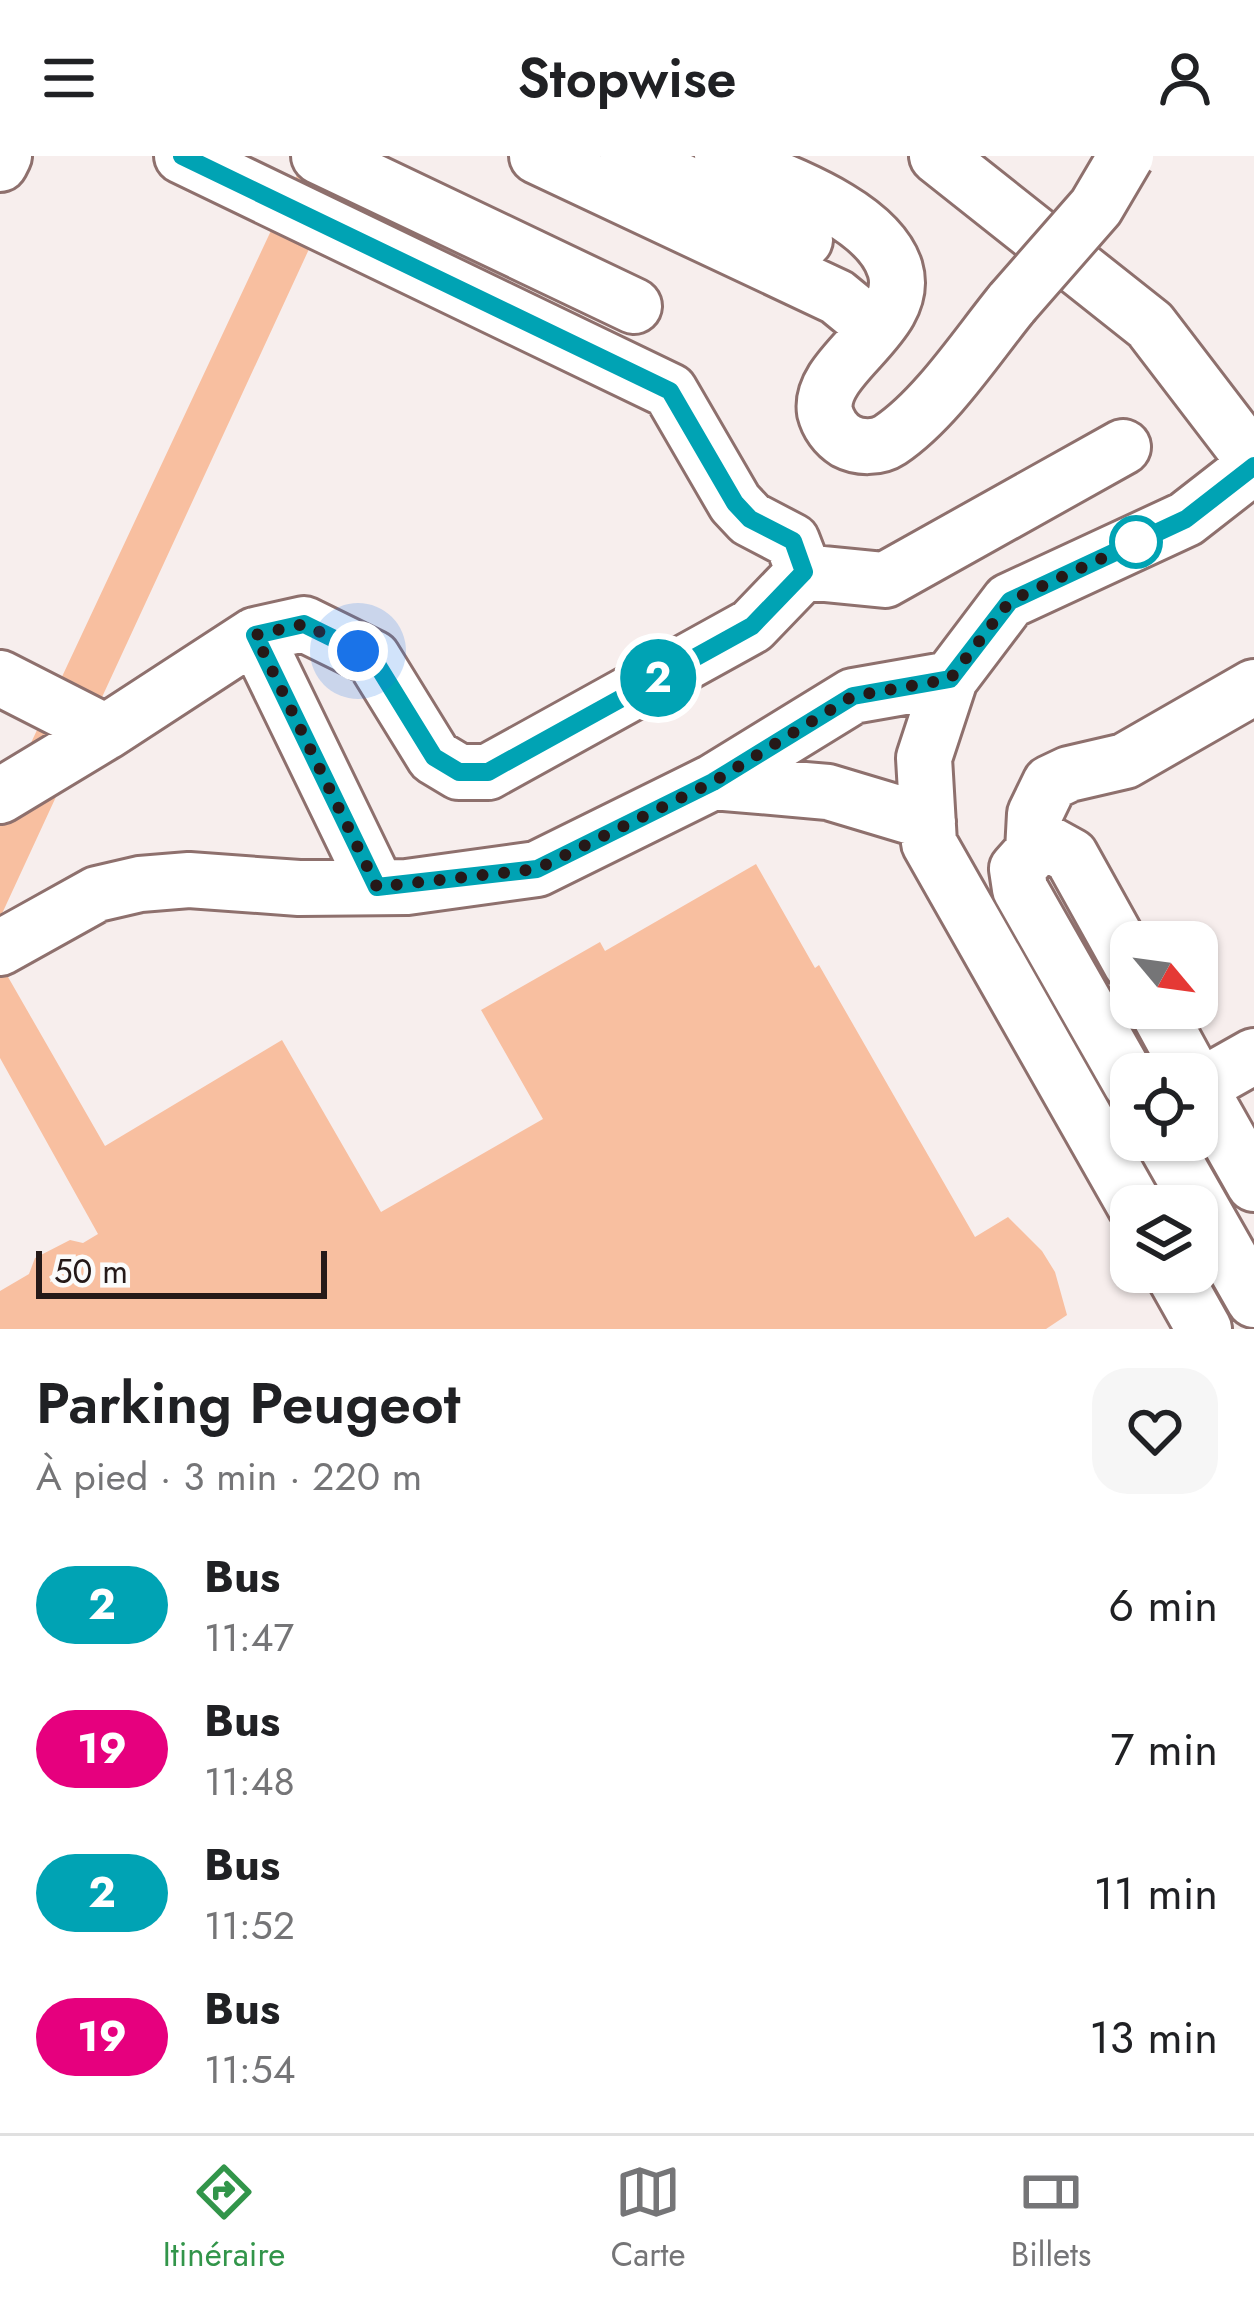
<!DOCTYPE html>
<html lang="fr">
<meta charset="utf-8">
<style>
body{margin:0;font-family:Jost,sans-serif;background:#f6f6f6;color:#202124;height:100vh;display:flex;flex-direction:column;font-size:45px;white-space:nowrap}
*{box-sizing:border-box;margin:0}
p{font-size:39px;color:#757577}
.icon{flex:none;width:66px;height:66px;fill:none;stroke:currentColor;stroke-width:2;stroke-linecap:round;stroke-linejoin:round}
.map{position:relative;height:1173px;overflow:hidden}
.details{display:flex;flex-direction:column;background:#fff;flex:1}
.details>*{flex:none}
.badge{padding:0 24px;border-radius:39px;font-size:42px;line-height:78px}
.needle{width:78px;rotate:119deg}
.controls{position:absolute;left:1110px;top:765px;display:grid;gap:24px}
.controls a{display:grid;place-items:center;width:108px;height:108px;border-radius:24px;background:#fff;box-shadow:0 3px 9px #0004;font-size:60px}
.scale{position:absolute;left:36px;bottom:30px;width:291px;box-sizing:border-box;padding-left:12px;border:6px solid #251918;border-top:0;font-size:33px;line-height:42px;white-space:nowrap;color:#251918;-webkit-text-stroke:9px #fbfbfb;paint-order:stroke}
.you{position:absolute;width:60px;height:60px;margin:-30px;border:9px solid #fff;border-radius:50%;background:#1a73e8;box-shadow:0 0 0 18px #1a73e833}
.map>.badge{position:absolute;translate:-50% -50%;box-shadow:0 0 0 6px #fff}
.round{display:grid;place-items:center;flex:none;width:126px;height:126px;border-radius:36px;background:#f6f6f6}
.head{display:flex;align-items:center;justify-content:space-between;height:204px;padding:0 36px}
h1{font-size:57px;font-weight:600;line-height:90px}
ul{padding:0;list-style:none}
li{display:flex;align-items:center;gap:36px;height:144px;padding:0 36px}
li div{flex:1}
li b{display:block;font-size:45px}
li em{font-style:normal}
li .badge{min-width:132px;font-weight:700;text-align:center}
header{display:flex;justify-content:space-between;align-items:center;height:156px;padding:0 36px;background:#fff;font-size:54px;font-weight:600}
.dock{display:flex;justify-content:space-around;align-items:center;height:168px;border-top:3px solid #e0e0e0;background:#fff;font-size:33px;color:#757577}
.dock a{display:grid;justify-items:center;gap:6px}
.dock .on{color:#32954a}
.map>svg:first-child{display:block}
.built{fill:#f7eeed;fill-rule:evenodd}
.building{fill:#f8bfa0}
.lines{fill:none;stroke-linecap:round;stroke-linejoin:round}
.minor-casing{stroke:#8e706d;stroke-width:60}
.minor{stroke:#fff;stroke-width:54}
.minor-bridge-casing{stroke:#8e706d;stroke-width:60;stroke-linecap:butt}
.minor-bridge{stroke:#fff;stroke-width:54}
.line-casing{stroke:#fff;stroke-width:27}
.line{stroke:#00a3b4;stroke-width:18}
.walk{stroke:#251918;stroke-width:12;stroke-dasharray:0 21.6}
.stop-dot{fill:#fff;stroke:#00a3b4;stroke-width:6}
</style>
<header><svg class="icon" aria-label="menu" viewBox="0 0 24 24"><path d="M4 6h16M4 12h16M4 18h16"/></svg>Stopwise<svg class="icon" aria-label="person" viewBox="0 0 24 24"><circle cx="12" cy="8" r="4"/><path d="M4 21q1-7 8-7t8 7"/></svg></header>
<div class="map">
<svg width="1254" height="1173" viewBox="0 0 1254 1173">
<rect width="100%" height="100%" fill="#fbfbfb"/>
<!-- built -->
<path class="built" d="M 0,0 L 1254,0 L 1254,1173 L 0,1173 ZM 1131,786 L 1197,786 L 1197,852 L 1131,852 ZM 1131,918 L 1197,918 L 1197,984 L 1131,984 ZM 1131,1050 L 1197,1050 L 1197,1116 L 1131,1116 Z"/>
<!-- building -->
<path class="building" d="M 306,0 L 352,0 L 0,762 L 0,653 Z
M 756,708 L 815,812 L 819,809 L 975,1081 L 1008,1061 L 1042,1095 L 1055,1116 L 1067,1159 L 1046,1173 L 0,1173 L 0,1135 L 29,1118 L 35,1102 L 70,1084 L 83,1087 L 98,1078 L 0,902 L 0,807 L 105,990 L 282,884 L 381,1056 L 543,963 L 481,854 L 600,786 L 605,795 Z"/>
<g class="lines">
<defs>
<path id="minor" d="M 182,0 L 670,235 L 735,347 L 750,363 L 792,385 L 804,416
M 319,0 L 634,150
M 537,0 L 837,141 L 876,173
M 628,0 L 805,84
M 722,0 C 773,23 877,55 895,113 C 912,170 817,208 825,256 C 828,268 836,279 846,285 C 859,292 878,292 890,284 C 936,253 977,190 1012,147
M 937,0 L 1150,169 L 1254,305
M 0,8 L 4,0
M 804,416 L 885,424 L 1123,291
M 255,479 L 377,731
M 0,522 L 106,576 L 255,479 L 304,468 L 373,502 L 434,601 L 459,616 L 488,616 L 752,470 L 804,416
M 713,626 L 853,540 L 950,523
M 0,640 L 106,576
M 1033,695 L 1035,658 L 1050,627 L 1069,618 L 1125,605 L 1254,531
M 0,792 L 97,738 L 140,728 L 189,724 L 299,732 L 407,731 L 537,713 L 713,626 L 828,636 L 928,666
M 1131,808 L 1071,700 L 1051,689 L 1033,695 L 1017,713 L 1020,733 L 1131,928
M 1156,852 L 1192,918
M 1197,927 L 1254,1028
M 1199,931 L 1254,900
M 1163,984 L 1254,1144
M 1135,1050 L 929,687 L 924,602 L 950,523 L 1009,445 L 1186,363 L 1254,310
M 1172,1116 L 1204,1173"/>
</defs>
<!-- minor casing -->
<use href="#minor" class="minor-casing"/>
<!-- minor -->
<use href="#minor" class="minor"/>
<defs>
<path id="minor-bridge" d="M 1012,147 L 1096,51 L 1126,0"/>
</defs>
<!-- minor-bridge casing -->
<use href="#minor-bridge" class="minor-bridge-casing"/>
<!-- minor-bridge -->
<use href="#minor-bridge" class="minor-bridge"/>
</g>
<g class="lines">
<defs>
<path id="line" d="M 182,0 L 670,235 L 735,347 L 750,363 L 793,385 L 804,416 L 752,470 L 488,616 L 459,616 L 434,601 L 373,502 L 304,468 L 255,479 L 377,731 L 537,713 L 713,626 L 853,540 L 950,523 L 1010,445 L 1186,363 L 1254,310"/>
</defs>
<!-- line casing -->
<use href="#line" class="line-casing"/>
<!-- line -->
<use href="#line" class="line"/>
<!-- walk -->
<path class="walk" d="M 358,495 L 304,468 L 255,479 L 377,731 L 537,713 L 713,626 L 853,540 L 950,523 L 1010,445 L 1150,380 L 1136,386"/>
</g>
<!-- markers -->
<circle class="stop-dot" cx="1136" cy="386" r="24"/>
</svg>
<div class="controls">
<a><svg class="needle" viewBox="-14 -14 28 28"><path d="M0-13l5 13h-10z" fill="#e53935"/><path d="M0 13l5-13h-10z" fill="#757577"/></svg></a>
<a><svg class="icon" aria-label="locate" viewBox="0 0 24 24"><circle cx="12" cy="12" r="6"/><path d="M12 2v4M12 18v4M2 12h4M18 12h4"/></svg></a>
<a><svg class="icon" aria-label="layers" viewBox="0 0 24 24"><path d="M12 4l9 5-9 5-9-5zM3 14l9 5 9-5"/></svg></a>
</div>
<div class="scale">50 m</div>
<div class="you" style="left:358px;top:495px"></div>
<b class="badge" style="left:658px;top:522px;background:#00a3b4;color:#fff">2</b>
</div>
<section class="details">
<div class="head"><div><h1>Parking Peugeot</h1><p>À pied · 3 min · 220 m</p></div><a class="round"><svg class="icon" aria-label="heart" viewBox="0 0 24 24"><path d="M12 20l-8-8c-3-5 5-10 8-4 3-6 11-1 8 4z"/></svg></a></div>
<ul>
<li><span class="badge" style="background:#00a3b4;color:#fff">2</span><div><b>Bus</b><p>11:47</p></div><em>6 min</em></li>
<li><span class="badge" style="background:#e6007e;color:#fff">19</span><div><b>Bus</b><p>11:48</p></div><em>7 min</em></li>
<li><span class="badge" style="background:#00a3b4;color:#fff">2</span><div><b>Bus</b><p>11:52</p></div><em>11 min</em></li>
<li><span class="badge" style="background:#e6007e;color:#fff">19</span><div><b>Bus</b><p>11:54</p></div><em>13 min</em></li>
</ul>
</section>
<nav class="dock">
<a class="on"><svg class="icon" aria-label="directions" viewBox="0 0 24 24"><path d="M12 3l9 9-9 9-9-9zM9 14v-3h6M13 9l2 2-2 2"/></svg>Itinéraire</a>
<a><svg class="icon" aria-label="map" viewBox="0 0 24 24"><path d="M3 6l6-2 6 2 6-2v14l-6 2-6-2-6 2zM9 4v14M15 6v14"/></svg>Carte</a>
<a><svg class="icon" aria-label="tickets" viewBox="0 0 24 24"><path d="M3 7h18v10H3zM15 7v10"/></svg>Billets</a>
</nav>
